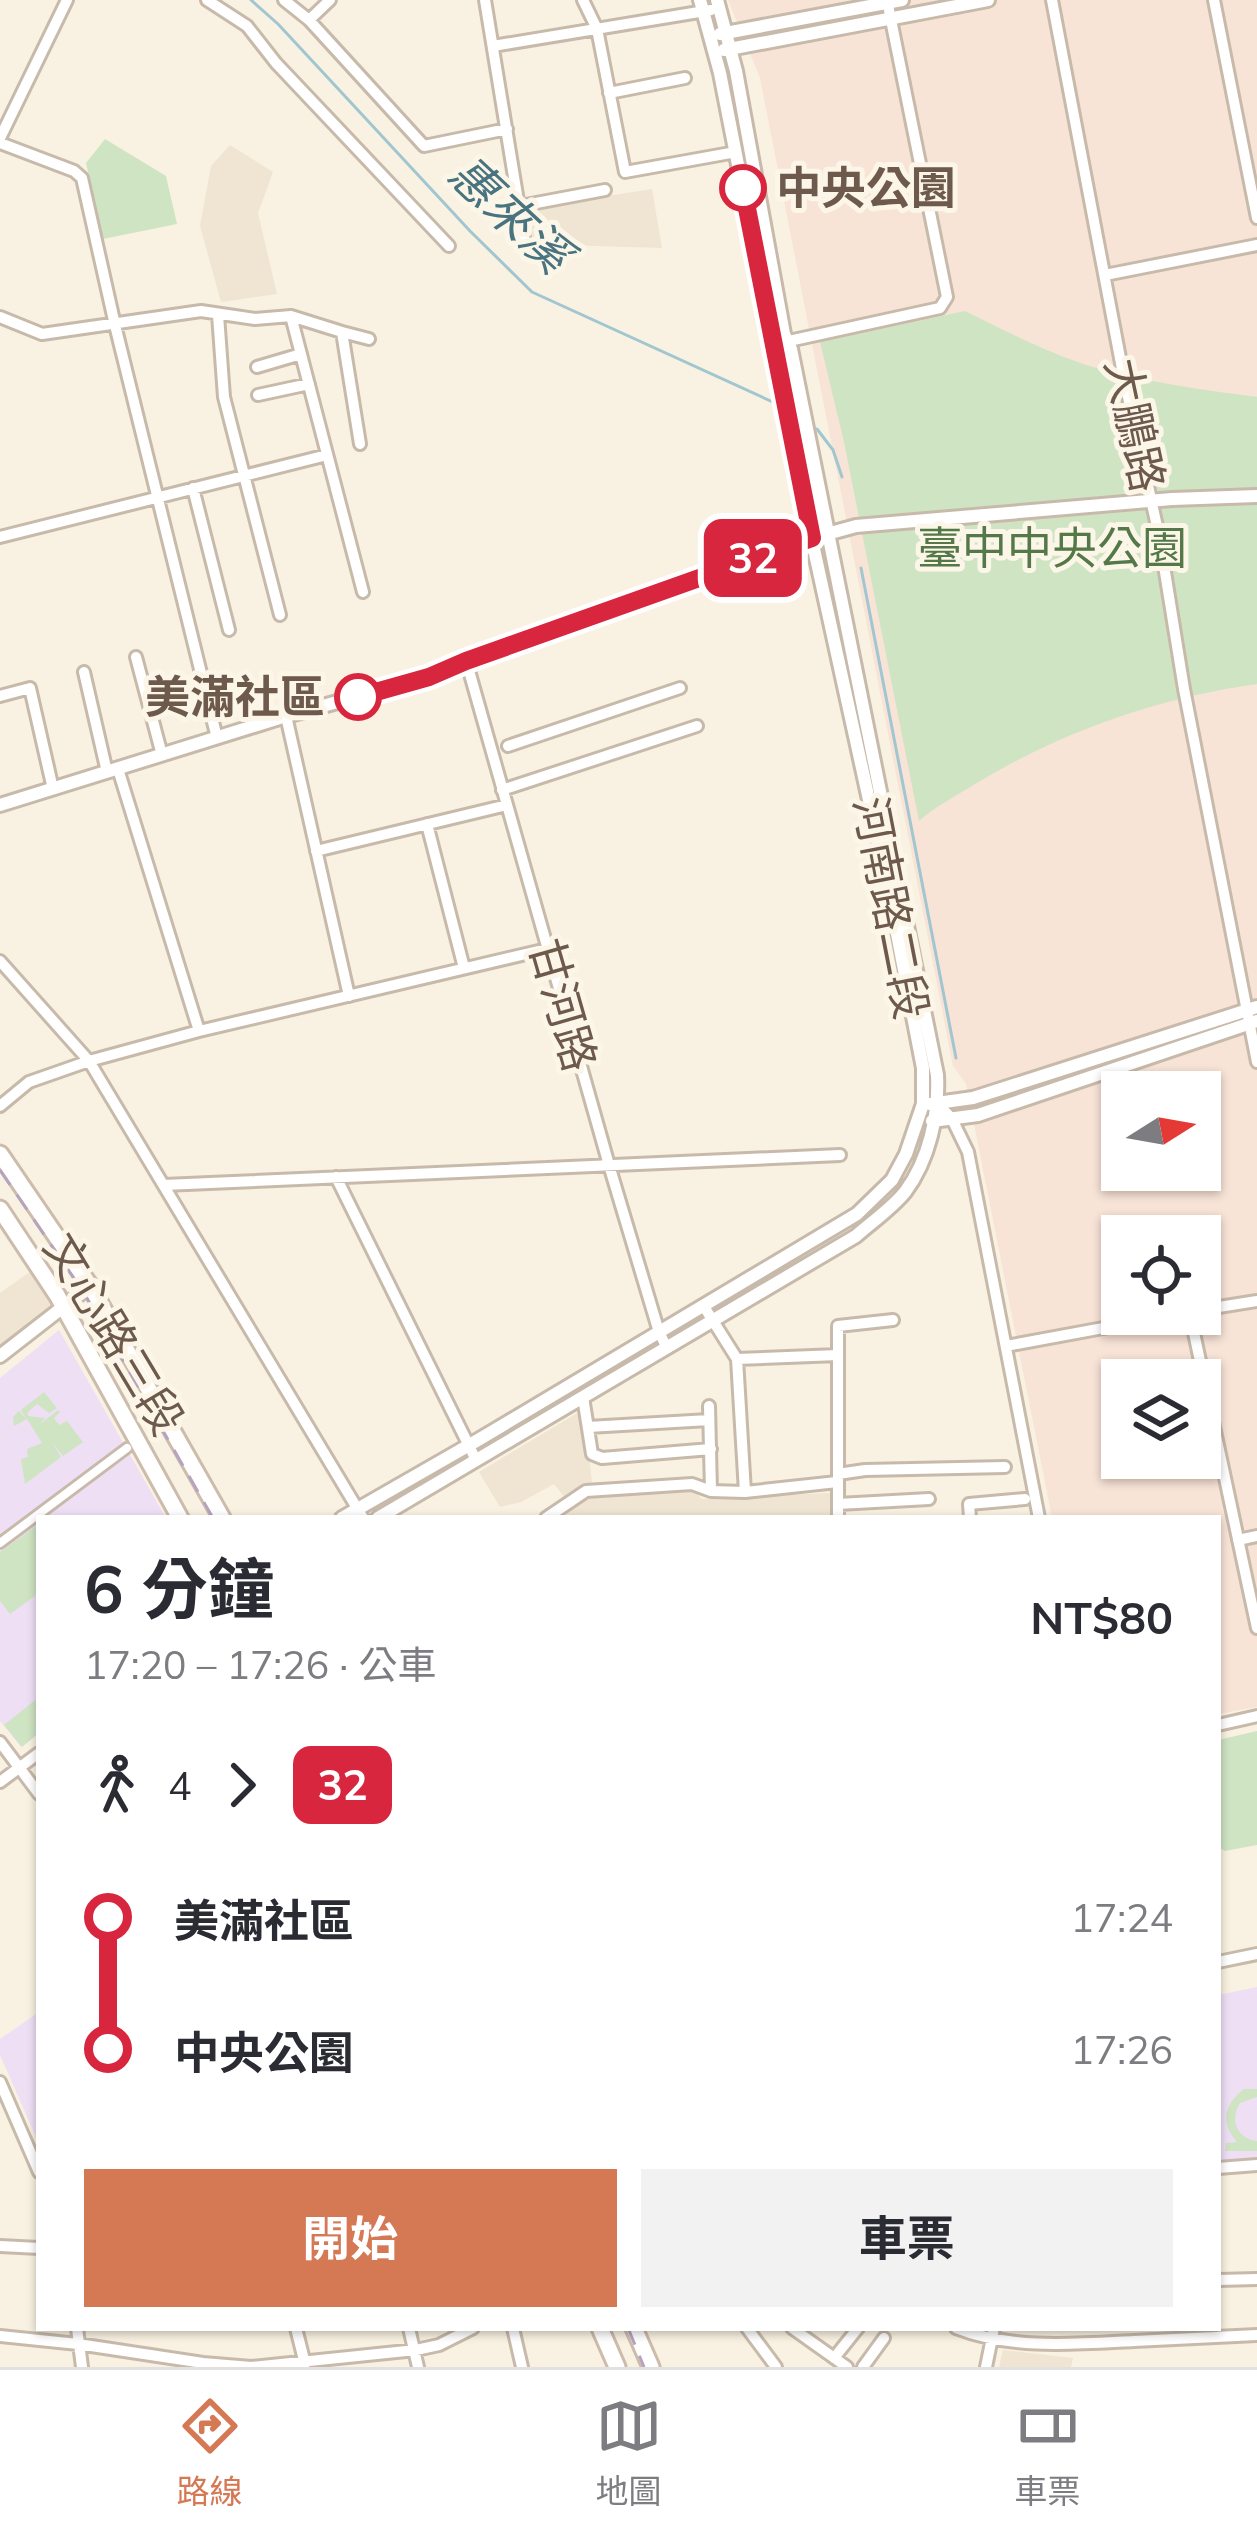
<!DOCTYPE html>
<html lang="zh-TW">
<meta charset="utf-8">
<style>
body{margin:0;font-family:Mulish,"Noto Sans TC",sans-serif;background:#f2f2f3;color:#2b2b33;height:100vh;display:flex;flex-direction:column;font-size:45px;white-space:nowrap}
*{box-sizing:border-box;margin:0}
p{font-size:39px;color:#7c7c81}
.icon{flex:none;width:66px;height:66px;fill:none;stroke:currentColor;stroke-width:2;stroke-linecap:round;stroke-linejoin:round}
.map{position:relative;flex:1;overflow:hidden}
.drawer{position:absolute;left:36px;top:1515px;width:1185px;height:816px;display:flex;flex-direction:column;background:#fff;border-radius:0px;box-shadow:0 3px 9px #0004}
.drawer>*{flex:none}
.badge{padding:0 24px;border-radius:18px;font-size:42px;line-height:78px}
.needle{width:78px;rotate:79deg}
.tools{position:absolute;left:1101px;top:1071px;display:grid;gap:24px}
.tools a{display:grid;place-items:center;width:120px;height:120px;border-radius:0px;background:#fff;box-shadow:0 3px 9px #0004;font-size:60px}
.map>.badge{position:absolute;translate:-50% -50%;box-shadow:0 0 0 6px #fff}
.legs{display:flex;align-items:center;gap:18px;height:132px;padding:0 48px;font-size:39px}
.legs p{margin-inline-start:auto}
.head{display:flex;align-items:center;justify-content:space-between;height:204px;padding:0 48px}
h1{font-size:66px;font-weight:700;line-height:90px}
.action{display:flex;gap:24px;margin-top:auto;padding:24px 48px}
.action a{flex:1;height:138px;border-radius:0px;background:#d57955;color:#fff;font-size:48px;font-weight:700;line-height:138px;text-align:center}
.action a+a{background:#f2f2f3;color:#2b2b33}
ul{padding:0 48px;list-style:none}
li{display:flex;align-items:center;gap:42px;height:132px;font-size:45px}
li i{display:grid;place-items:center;width:18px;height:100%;margin:0 15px;background:currentColor}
li i::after{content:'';width:30px;height:30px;margin:-15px;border:9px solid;border-radius:50%;background:#fff}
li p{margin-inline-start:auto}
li:first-child i{background:linear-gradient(#0000 50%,currentColor 0)}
li:last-child i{background:linear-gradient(currentColor 50%,#0000 0)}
.dock{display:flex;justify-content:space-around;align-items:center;height:168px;border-top:3px solid #e1e1e2;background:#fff;font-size:33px;color:#7c7c81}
.dock a{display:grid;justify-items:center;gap:6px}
.dock .on{color:#d57955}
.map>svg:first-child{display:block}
.residential{fill:#f0e4d2}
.commercial{fill:#f8e3d7;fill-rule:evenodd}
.education{fill:#eedff5}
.green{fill:#cfe4c3}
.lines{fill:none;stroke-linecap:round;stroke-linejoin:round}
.stream{stroke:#a1c6d0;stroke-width:3}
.pedestrian-casing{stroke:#c8baab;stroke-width:14}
.minor-casing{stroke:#c8baab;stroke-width:16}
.tertiary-casing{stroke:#c8baab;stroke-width:18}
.secondary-casing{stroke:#cdbcab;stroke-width:21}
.pedestrian{stroke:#fff;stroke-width:8}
.minor{stroke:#fff;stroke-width:10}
.tertiary{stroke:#fff;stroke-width:12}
.secondary{stroke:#fff;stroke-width:15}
.rail{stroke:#b5a3c0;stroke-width:3;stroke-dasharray:18 12;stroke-linecap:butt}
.line-1-casing{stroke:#fff;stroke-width:27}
.line-1{stroke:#d7263d;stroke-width:18}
.stop-1-dot{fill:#fff;stroke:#d7263d;stroke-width:6}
.labels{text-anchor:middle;stroke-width:10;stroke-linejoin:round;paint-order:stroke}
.stop-label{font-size:45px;font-weight:bold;fill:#6d5a4c;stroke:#fcf6e8;text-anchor:start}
.street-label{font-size:45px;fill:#6d5a4c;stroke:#fcf6e8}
.park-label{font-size:45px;fill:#547848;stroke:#fcf6e8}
.water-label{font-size:48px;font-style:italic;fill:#48737f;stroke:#fcf6e8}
</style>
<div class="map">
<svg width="1257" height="2367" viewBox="0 0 1257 2367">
<rect width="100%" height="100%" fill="#f9f2e2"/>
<!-- residential -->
<path class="residential" d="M 230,145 L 273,172 L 258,213 L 277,294 L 221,302 L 200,226 L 211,166 Z
M 652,189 L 662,248 L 530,244 L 525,209 Z
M 34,1269 L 59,1305 L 0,1346 L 0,1293 Z
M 579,1412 L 586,1426 L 592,1483 L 566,1499 L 554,1484 L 521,1502 L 500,1507 L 479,1472 Z
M 691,1487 L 702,1499 L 830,1493 L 833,1496 L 834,1518 L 557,1518 L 593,1494 Z
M 1003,2350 L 1073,2358 L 1071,2367 L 999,2367 Z"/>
<!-- commercial -->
<path class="commercial" d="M 728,0 L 1257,0 L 1257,1707 L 1218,1714 L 1218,1518 L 1052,1518 L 966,1084 L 953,1066 L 760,78 ZM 1122,1092 L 1200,1092 L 1200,1170 L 1122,1170 ZM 1122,1236 L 1200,1236 L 1200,1314 L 1122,1314 ZM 1122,1380 L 1200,1380 L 1200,1458 L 1122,1458 Z"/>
<!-- education -->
<path class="education" d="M 59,1330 L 166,1518 L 39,1518 L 39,1733 L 21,1747 L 0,1721 L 0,1378 Z
M 1257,1987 L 1257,2159 L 1218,2162 L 1218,1995 Z
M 39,2012 L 39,2144 L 0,2055 L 0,2039 Z"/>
<!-- green -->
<path class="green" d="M 105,139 L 166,176 L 177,224 L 103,239 L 86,163 Z
M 965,311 C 1006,331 1049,354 1093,367 C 1147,382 1202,390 1257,397 L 1257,684 C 1157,698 1061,732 975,784 C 956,796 936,806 919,821 L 844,442 L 820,342 Z
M 44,1392 L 57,1408 L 49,1413 L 37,1404 L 28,1412 L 28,1416 L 45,1418 L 40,1424 L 58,1410 L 60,1412 L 54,1418 L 59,1425 L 67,1421 L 83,1442 L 63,1456 L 52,1442 L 61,1457 L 25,1484 L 21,1459 L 28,1457 L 27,1449 L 42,1443 L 27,1419 L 14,1426 L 13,1417 L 19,1411 L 26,1419 L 21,1410 Z
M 39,1524 L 39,1593 L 10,1614 L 0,1601 L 0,1552 Z
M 39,1697 L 39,1733 L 22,1747 L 4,1725 Z
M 1257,1731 L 1257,1845 L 1225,1851 L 1218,1847 L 1218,1740 Z
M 1244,2089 L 1257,2089 L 1257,2097 L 1240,2103 C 1230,2120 1236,2138 1257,2141 L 1257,2151 L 1225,2151 L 1226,2143 L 1237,2142 C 1220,2123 1224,2104 1244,2089 Z"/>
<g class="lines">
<!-- stream -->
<path class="stream" d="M 251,0 L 278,24 L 470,231 L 532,292 L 775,403
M 817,429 L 833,450 L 842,477
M 861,568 L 956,1058"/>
<defs>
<path id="pedestrian" d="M 0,1543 L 127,1448"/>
<path id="minor" d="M 207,0 L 247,26 L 276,63 L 449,246
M 284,0 L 309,20 L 424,146 L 507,129
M 485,0 L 526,250
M 583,0 L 597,29 L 625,172 L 736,152
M 1052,0 L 1124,379 L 1159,535 L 1184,689 L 1257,1062
M 1214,0 L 1257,218
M 309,20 L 330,0
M 493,46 L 711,10
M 609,93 L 685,78
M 0,138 L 67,0
M 0,143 L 74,171 L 82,178 L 115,325 L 217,738
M 520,206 L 605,190
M 1105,275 L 1257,245
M 218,315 L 224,397 L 280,615
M 291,316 L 363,592
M 0,317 L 42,334 L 201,311 L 255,319 L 291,316 L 342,332 L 360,444
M 342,332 L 369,339
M 775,344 L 940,308 L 947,297 L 887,0
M 257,367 L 301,354
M 258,395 L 309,384
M 193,488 L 229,630
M 0,537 L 327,455
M 136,657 L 162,755
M 466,660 L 609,1165 L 659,1332 L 667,1348
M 84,672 L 107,772
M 0,696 L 30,688 L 53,789
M 286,716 L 349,996
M 508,746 L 680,688
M 118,769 L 199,1031
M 502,790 L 697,726
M 427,824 L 464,968
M 316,851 L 507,805
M 0,961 L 89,1061 L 363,1518
M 938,1104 L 952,1119 L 968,1152 L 1039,1518
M 0,1106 L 29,1082 L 89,1061 L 199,1031 L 547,949
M 336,1177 L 476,1460
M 164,1185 L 840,1155
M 703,1305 L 737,1359 L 745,1492
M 1200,1310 L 1257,1301
M 1190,1314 L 1257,1628
M 1006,1346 L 1179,1314
M 737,1359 L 838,1355
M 583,1397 L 592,1454 L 602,1458 L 711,1449
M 709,1406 L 711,1491
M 588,1427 L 709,1420
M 838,1474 L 865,1470 L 1005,1467
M 838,1504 L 929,1499
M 546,1518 L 586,1491 L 692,1484 L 711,1491 L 745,1492 L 837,1482
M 838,1518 L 838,1326 L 893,1320
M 970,1518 L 969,1504 L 1025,1499
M 1238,1540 L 1257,1536
M 1218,1725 L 1257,1716
M 0,1742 L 39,1794
M 0,1782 L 39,1753
M 1218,1962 L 1257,1954
M 0,2082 L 39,2172
M 1218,2168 L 1257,2165
M 0,2246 L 39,2248
M 1218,2280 L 1257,2279
M 77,2328 L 82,2367
M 296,2328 L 305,2364
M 409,2328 L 418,2367
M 513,2328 L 522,2367
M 747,2328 L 776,2367
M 792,2328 L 847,2367
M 956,2328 C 1012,2350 1076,2344 1134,2341 C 1175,2339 1216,2337 1257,2335
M 0,2336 L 78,2344 L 203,2363 L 251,2367 L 416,2350 L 439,2345 L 473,2328
M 834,2358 L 858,2328
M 863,2367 L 884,2338
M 986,2367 L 994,2328"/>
<path id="tertiary" d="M 720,34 L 902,0
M 724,50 L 988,0
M 0,805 L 286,716 L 429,677 L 466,660 L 787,545 L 856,526 L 1172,499 L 1257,496
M 930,1104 L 973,1098 L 1257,1007
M 932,1121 L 978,1115 L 1257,1021
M 0,1356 L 90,1286
M 342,1518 L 478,1440 L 857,1214 L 892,1180 L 906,1154 L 923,1104 L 923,1068 L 887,882 L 807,517 L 720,73 L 700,0
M 378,1518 L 856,1236 C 872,1222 892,1208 905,1192 C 929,1160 939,1115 937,1075 L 791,349 L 784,334 L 736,71 L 717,0"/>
<path id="secondary" d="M 0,1154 L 90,1286 L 222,1518
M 0,1209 L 57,1295 L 180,1518
M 600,2328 L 617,2367
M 634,2328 L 651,2367"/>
</defs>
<!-- pedestrian casing -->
<use href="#pedestrian" class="pedestrian-casing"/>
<!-- minor casing -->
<use href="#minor" class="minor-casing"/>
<!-- tertiary casing -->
<use href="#tertiary" class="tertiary-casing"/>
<!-- secondary casing -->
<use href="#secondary" class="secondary-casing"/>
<!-- pedestrian -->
<use href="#pedestrian" class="pedestrian"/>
<!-- minor -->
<use href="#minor" class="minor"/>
<!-- tertiary -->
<use href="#tertiary" class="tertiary"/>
<!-- secondary -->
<use href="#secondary" class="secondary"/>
<!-- rail -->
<path class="rail" d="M 0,1170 L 84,1293 L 213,1518
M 628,2328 L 644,2367"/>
</g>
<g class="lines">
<defs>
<path id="line-1" d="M 358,697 L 429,677 L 466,661 L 812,538 L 743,188"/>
</defs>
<!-- line-1 casing -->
<use href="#line-1" class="line-1-casing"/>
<!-- line-1 -->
<use href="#line-1" class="line-1"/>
</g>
<!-- markers -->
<g class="stop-1-dot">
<circle cx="743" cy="188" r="21"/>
<circle cx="358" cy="697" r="21"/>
</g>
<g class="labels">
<!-- stop labels -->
<g class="stop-label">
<text x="776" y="204">中央公園</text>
<text x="325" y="713" text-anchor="end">美滿社區</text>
</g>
<!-- street labels -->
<g class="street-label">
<text transform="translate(1135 425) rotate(78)" y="16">大鵬路</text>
<text transform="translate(891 908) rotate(79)" y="16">河南路二段</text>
<text transform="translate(563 1005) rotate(74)" y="16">甘河路</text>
<text transform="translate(114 1334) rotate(59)" y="16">文心路三段</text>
</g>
<!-- park labels -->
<g class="park-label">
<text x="1052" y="564">臺中中央公園</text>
</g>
<!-- water labels -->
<g class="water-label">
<text transform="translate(510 214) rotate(43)" y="17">惠來溪</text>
</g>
</g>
</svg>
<div class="tools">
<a><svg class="needle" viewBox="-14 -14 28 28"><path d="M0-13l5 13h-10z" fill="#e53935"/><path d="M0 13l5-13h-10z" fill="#7c7c81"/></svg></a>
<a><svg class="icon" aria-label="locate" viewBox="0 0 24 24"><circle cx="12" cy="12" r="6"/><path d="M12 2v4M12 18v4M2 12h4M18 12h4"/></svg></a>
<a><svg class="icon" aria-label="layers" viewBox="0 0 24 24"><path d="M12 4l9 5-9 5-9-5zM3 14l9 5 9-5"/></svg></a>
</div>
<b class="badge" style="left:753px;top:558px;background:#d7263d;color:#fff">32</b>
<section class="drawer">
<div class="head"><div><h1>6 分鐘</h1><p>17:20 – 17:26 · 公車</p></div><b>NT$80</b></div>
<div class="legs"><svg class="icon" aria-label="walk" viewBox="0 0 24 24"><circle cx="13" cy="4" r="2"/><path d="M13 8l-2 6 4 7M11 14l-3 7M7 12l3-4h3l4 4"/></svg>4<svg class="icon" aria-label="forward" viewBox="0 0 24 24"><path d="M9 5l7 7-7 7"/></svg><b class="badge" style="background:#d7263d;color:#fff">32</b></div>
<ul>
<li><i style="color:#d7263d"></i><b>美滿社區</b><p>17:24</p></li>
<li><i style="color:#d7263d"></i><b>中央公園</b><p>17:26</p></li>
</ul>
<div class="action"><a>開始</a><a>車票</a></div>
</section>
</div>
<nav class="dock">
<a class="on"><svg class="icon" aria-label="directions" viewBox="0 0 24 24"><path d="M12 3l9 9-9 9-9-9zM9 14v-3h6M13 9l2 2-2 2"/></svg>路線</a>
<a><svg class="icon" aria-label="map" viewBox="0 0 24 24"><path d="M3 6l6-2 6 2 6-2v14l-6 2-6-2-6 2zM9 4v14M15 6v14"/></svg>地圖</a>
<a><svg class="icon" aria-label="tickets" viewBox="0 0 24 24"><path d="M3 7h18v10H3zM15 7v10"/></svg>車票</a>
</nav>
